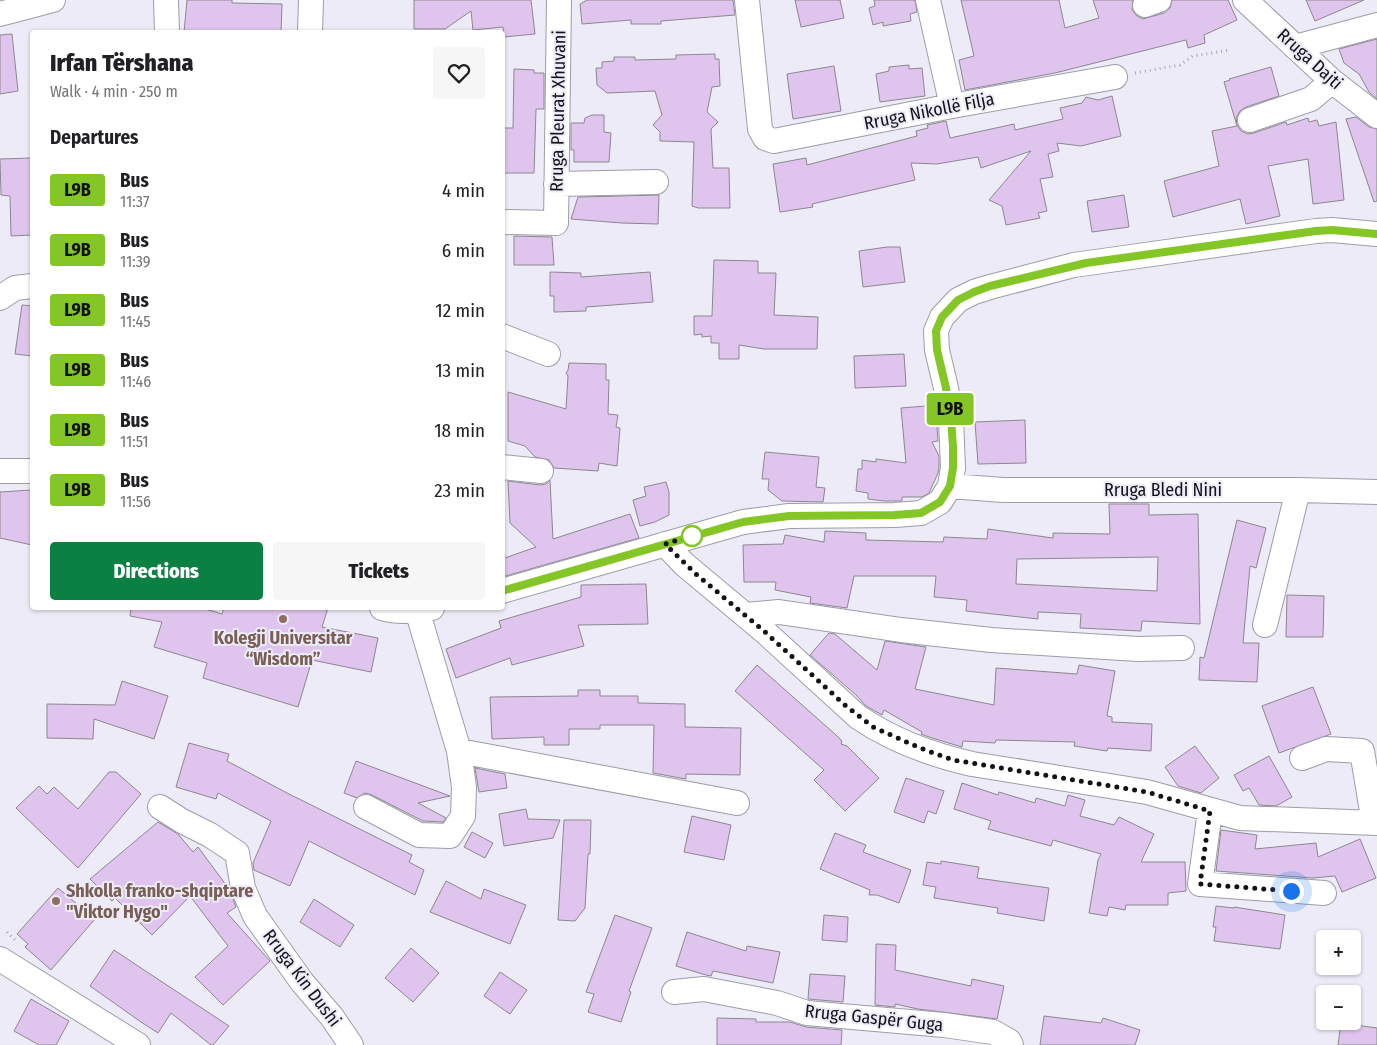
<!DOCTYPE html>
<meta charset="utf-8">
<style>
body{margin:0;font-family:"Fira Sans Condensed",sans-serif;background:#f6f6f6;color:#202124;height:100vh;display:flex;flex-direction:column;font-size:19px;white-space:nowrap}
*{box-sizing:border-box;margin:0}
p{font-size:16px;color:#757577}
.icon{flex:none;width:28px;height:28px;fill:none;stroke:currentColor;stroke-width:2;stroke-linecap:round;stroke-linejoin:round}
.map{position:relative;flex:1;overflow:hidden}
.drawer{position:absolute;left:30px;top:30px;width:475px;height:580px;display:flex;flex-direction:column;background:#fff;border-radius:5px;box-shadow:0 1px 4px #0004}
.drawer>*{flex:none}
.badge{padding:0 10px;border-radius:4px;font-size:18px;line-height:32px}
.tools{position:absolute;left:1316px;top:930px;display:grid;gap:10px}
.tools a{display:grid;place-items:center;width:45px;height:45px;border-radius:5px;background:#fff;box-shadow:0 1px 4px #0004;font-size:25px}
.you{position:absolute;width:25px;height:25px;margin:-12px;border:4px solid #fff;border-radius:50%;background:#1a73e8;box-shadow:0 0 0 8px #1a73e833}
.map>.badge{position:absolute;translate:-50% -50%;box-shadow:0 0 0 2px #fff}
h2{padding:0 20px;font-size:19px;line-height:45px}
.round{display:grid;place-items:center;flex:none;width:52px;height:52px;border-radius:5px;background:#f6f6f6}
.overview{display:flex;align-items:center;justify-content:space-between;height:85px;padding:0 20px}
h1{font-size:24px;font-weight:800;line-height:38px}
.button{display:flex;gap:10px;margin-top:auto;padding:10px 20px}
.button a{flex:1;height:58px;border-radius:5px;background:#0b8043;color:#fff;font-size:20px;font-weight:800;line-height:58px;text-align:center}
.button a+a{background:#f6f6f6;color:#202124}
ul{padding:0;list-style:none}
li{display:flex;align-items:center;gap:15px;height:60px;padding:0 20px}
li div{flex:1}
li b{display:block;font-size:19px}
li em{font-style:normal}
li .badge{min-width:55px;font-weight:700;text-align:center}
.map>svg:first-child{display:block}
.building{fill:#dfc5ed;stroke:#8d8790;fill-rule:evenodd}
.lines{fill:none;stroke-linecap:round;stroke-linejoin:round}
.minor-casing{stroke:#9d9da7;stroke-width:26}
.path{stroke:#a7a6b0;stroke-width:3;stroke-dasharray:1 4;stroke-linecap:butt}
.minor{stroke:#fff;stroke-width:24}
.line-casing{stroke:#fff;stroke-width:11}
.line{stroke:#85c627;stroke-width:8}
.walk{stroke:#131317;stroke-width:5;stroke-dasharray:0 9}
.stop-dot{fill:#fff;stroke:#85c627;stroke-width:2.5}
.education-dot{fill:#8d6e63;stroke:#ecebf7;stroke-width:2}
.labels{text-anchor:middle;stroke-width:4;stroke-linejoin:round;paint-order:stroke}
.street-label{font-size:18px;fill:#131317;stroke:#ecebf7}
.education-label{font-size:18px;font-weight:bold;fill:#785e54;stroke:#ecebf7}
</style>
<div class="map">
<svg width="1377" height="1045" viewBox="0 0 1377 1045">
<rect width="100%" height="100%" fill="#ecebf7"/>
<!-- building -->
<path class="building" d="M 187,0 L 232,0 L 232,3 L 282,4 L 281,32 L 184,32 Z
M 414,0 L 531,0 L 535,34 L 504,37 L 503,27 L 473,30 L 471,11 L 445,29 L 414,29 Z
M 587,0 L 733,0 L 735,15 L 661,21 L 661,24 L 631,24 L 631,20 L 582,24 L 580,4 Z
M 795,0 L 840,0 L 844,18 L 801,27 Z
M 874,0 L 915,0 L 917,12 L 910,14 L 911,21 L 883,26 L 883,22 L 873,25 L 869,8 L 875,6 Z
M 961,0 L 1059,0 L 1065,28 L 1099,18 L 1093,0 L 1133,0 L 1132,10 L 1137,16 L 1143,19 L 1164,13 L 1170,8 L 1172,0 L 1228,0 L 1237,20 L 1204,35 L 1205,43 L 1188,48 L 1186,40 L 1055,73 L 965,90 L 959,60 L 974,56 Z
M 1306,0 L 1364,0 L 1315,21 Z
M 12,34 L 18,91 L 0,94 L 0,35 Z
M 1377,39 L 1377,99 L 1369,92 L 1359,74 L 1344,63 L 1339,49 Z
M 715,54 L 715,59 L 719,59 L 720,86 L 712,87 L 707,112 L 718,122 L 711,129 L 713,168 L 729,168 L 730,208 L 698,208 L 692,206 L 694,142 L 660,141 L 660,132 L 653,125 L 662,115 L 655,91 L 607,93 L 597,85 L 596,68 L 602,68 L 602,62 L 614,61 L 614,57 L 635,57 L 635,60 L 676,59 L 676,55 Z
M 909,65 L 909,69 L 922,68 L 925,96 L 880,102 L 876,74 L 889,71 L 889,67 Z
M 834,66 L 841,111 L 793,119 L 787,74 Z
M 1271,67 L 1279,96 L 1246,107 L 1240,111 L 1236,118 L 1237,125 L 1241,131 L 1248,134 L 1254,133 L 1286,122 L 1287,125 L 1308,118 L 1309,122 L 1317,120 L 1319,126 L 1336,122 L 1344,200 L 1313,204 L 1308,159 L 1268,166 L 1280,216 L 1246,224 L 1240,199 L 1173,217 L 1164,181 L 1219,166 L 1212,131 L 1237,126 L 1224,82 L 1230,80 L 1229,79 Z
M 514,69 L 534,70 L 534,73 L 544,73 L 544,109 L 536,109 L 534,173 L 502,173 L 502,128 L 513,128 Z
M 1112,96 L 1121,136 L 1081,146 L 1057,143 L 1059,151 L 1048,154 L 1053,177 L 1040,179 L 1047,211 L 1038,213 L 1040,218 L 1006,225 L 1002,206 L 989,200 L 1031,151 L 981,168 L 978,157 L 937,164 L 911,163 L 915,180 L 812,204 L 813,207 L 780,212 L 773,164 L 806,158 L 807,165 L 917,136 L 916,131 L 928,128 L 927,125 L 946,121 L 950,138 L 1014,124 L 1015,130 L 1063,119 L 1060,108 L 1082,103 L 1086,97 L 1098,100 Z
M 592,115 L 604,115 L 604,132 L 611,133 L 609,162 L 574,162 L 574,150 L 571,150 L 571,123 L 584,123 L 585,118 Z
M 1356,117 L 1369,127 L 1377,129 L 1377,201 L 1374,202 L 1346,119 Z
M 32,158 L 32,235 L 11,236 L 10,196 L 1,195 L 0,159 Z
M 659,195 L 658,224 L 622,223 L 571,219 L 578,197 Z
M 1124,195 L 1129,227 L 1092,232 L 1087,201 Z
M 514,236 L 552,237 L 554,265 L 514,265 Z
M 887,247 L 900,247 L 905,282 L 863,287 L 859,251 Z
M 714,260 L 758,261 L 758,273 L 776,273 L 774,315 L 818,317 L 817,349 L 764,349 L 739,345 L 739,359 L 719,359 L 719,343 L 711,343 L 711,336 L 702,337 L 702,334 L 694,335 L 694,316 L 712,316 Z
M 550,272 L 581,273 L 581,277 L 650,272 L 653,302 L 586,307 L 586,311 L 554,312 L 554,296 L 550,296 Z
M 22,305 L 32,306 L 32,356 L 15,354 Z
M 904,354 L 906,386 L 855,388 L 854,356 Z
M 569,363 L 606,364 L 606,380 L 609,380 L 608,414 L 618,415 L 616,427 L 620,428 L 617,466 L 599,463 L 598,471 L 554,468 L 549,460 L 535,457 L 525,446 L 508,441 L 508,392 L 566,409 L 568,376 L 566,373 L 568,370 Z
M 926,406 L 927,413 L 936,412 L 938,441 L 932,442 L 939,456 L 939,467 L 938,473 L 929,493 L 922,497 L 902,497 L 902,501 L 884,501 L 868,499 L 868,493 L 856,491 L 858,469 L 862,469 L 862,460 L 876,462 L 876,459 L 906,463 L 901,408 Z
M 1025,420 L 1026,463 L 978,464 L 975,422 Z
M 765,452 L 819,457 L 816,487 L 825,488 L 823,502 L 782,501 L 768,490 L 769,479 L 762,479 Z
M 550,480 L 553,539 L 630,514 L 639,538 L 502,577 L 502,559 L 536,547 L 510,523 L 508,481 L 540,485 L 546,484 Z
M 666,482 L 669,492 L 669,515 L 655,522 L 640,526 L 633,500 L 646,496 L 644,487 Z
M 32,490 L 32,545 L 0,538 L 0,492 Z
M 1109,504 L 1149,504 L 1149,515 L 1198,514 L 1200,624 L 1142,621 L 1141,631 L 1080,628 L 1081,614 L 1038,612 L 1038,619 L 966,611 L 967,600 L 934,597 L 936,576 L 854,576 L 847,608 L 810,603 L 811,597 L 775,590 L 776,582 L 744,582 L 743,545 L 783,544 L 785,535 L 824,542 L 825,531 L 866,533 L 866,540 L 943,542 L 944,537 L 987,539 L 988,529 L 1053,538 L 1053,533 L 1110,534 ZM 1158,557 L 1157,591 L 1016,584 L 1017,559 Z
M 1237,520 L 1266,528 L 1256,568 L 1250,566 L 1243,643 L 1259,643 L 1257,682 L 1199,680 L 1200,657 L 1204,658 Z
M 646,584 L 648,624 L 578,625 L 584,646 L 512,665 L 510,658 L 456,678 L 446,649 L 501,628 L 499,621 L 581,597 L 581,585 Z
M 1287,595 L 1324,596 L 1323,637 L 1286,637 Z
M 131,608 L 202,608 L 222,614 L 224,608 L 328,608 L 322,627 L 378,638 L 371,672 L 312,660 L 298,707 L 203,678 L 207,663 L 154,647 L 162,622 L 130,616 Z
M 829,633 L 835,634 L 877,670 L 885,641 L 926,647 L 915,689 L 994,705 L 996,668 L 1077,674 L 1079,665 L 1115,671 L 1107,716 L 1112,717 L 1112,722 L 1152,724 L 1151,751 L 1108,748 L 1107,751 L 1074,746 L 1075,742 L 996,740 L 995,743 L 963,741 L 962,747 L 932,738 L 921,734 L 922,732 L 884,710 L 882,715 L 866,706 L 856,695 L 810,655 Z
M 757,665 L 836,735 L 842,741 L 841,744 L 847,746 L 879,778 L 845,811 L 814,780 L 824,770 L 735,691 Z
M 122,681 L 168,696 L 154,739 L 94,719 L 93,739 L 47,738 L 47,704 L 115,705 Z
M 1313,687 L 1331,734 L 1279,753 L 1262,706 Z
M 578,690 L 600,690 L 600,696 L 638,696 L 638,703 L 685,704 L 685,727 L 741,728 L 740,775 L 686,774 L 686,779 L 653,773 L 654,725 L 600,725 L 600,729 L 569,729 L 569,745 L 544,745 L 544,737 L 492,739 L 490,697 L 578,696 Z
M 189,743 L 229,754 L 227,761 L 289,794 L 412,855 L 409,862 L 424,870 L 415,895 L 309,841 L 290,886 L 254,870 L 253,863 L 271,821 L 218,793 L 216,799 L 176,787 Z
M 1195,746 L 1219,778 L 1201,793 L 1178,786 L 1165,767 Z
M 1269,756 L 1292,797 L 1276,806 L 1259,805 L 1249,788 L 1243,791 L 1234,775 Z
M 356,761 L 450,796 L 418,803 L 446,818 L 443,822 L 423,821 L 372,795 L 365,793 L 357,798 L 344,793 Z
M 475,768 L 505,774 L 507,788 L 479,792 Z
M 109,772 L 116,772 L 141,794 L 78,868 L 16,808 L 39,786 L 47,794 L 54,787 L 78,809 Z
M 906,778 L 944,791 L 936,814 L 928,811 L 924,823 L 894,812 Z
M 962,783 L 998,795 L 999,792 L 1035,803 L 1036,798 L 1065,806 L 1068,795 L 1085,800 L 1080,816 L 1114,825 L 1119,817 L 1154,834 L 1141,862 L 1185,862 L 1186,891 L 1168,893 L 1168,905 L 1126,905 L 1125,910 L 1109,907 L 1107,916 L 1089,913 L 1098,860 L 1101,854 L 1053,840 L 1051,846 L 988,829 L 991,821 L 954,809 Z
M 526,809 L 528,819 L 560,820 L 553,838 L 504,846 L 499,814 Z
M 692,816 L 731,825 L 724,860 L 684,852 Z
M 564,820 L 591,820 L 590,854 L 588,854 L 585,908 L 575,921 L 558,920 Z
M 158,822 L 178,834 L 193,852 L 198,847 L 229,889 L 236,907 L 227,913 L 270,961 L 223,1005 L 195,977 L 228,946 L 190,896 L 152,935 L 115,898 L 112,901 L 90,879 Z
M 1221,830 L 1257,835 L 1255,849 L 1316,843 L 1318,857 L 1360,839 L 1376,878 L 1342,892 L 1335,876 L 1313,878 L 1216,871 Z
M 472,832 L 493,843 L 485,858 L 464,847 Z
M 835,833 L 866,845 L 863,852 L 911,870 L 899,903 L 877,895 L 869,895 L 870,890 L 820,869 Z
M 941,861 L 979,867 L 977,878 L 1049,888 L 1044,921 L 997,913 L 998,908 L 934,898 L 936,887 L 923,885 L 927,862 L 941,864 Z
M 446,881 L 481,899 L 484,889 L 526,905 L 510,944 L 430,912 Z
M 58,888 L 95,919 L 51,970 L 25,947 L 28,944 L 17,934 Z
M 314,899 L 354,925 L 340,947 L 300,922 Z
M 1216,906 L 1234,908 L 1234,907 L 1285,915 L 1280,949 L 1214,941 L 1216,927 L 1213,927 Z
M 615,915 L 652,928 L 629,991 L 631,992 L 621,1022 L 588,1012 L 594,994 L 586,992 Z
M 824,915 L 848,917 L 847,942 L 822,940 Z
M 687,932 L 746,951 L 747,946 L 780,952 L 773,983 L 713,971 L 711,976 L 706,975 L 676,966 Z
M 876,944 L 896,945 L 895,970 L 971,986 L 972,979 L 1004,986 L 997,1019 L 918,1009 L 895,1004 L 895,1007 L 875,1005 Z
M 411,948 L 439,973 L 413,1002 L 385,978 Z
M 114,950 L 141,968 L 229,1026 L 213,1045 L 211,1045 L 171,1013 L 158,1033 L 141,1022 L 90,986 Z
M 500,972 L 527,990 L 510,1014 L 484,996 Z
M 810,974 L 845,976 L 843,1002 L 808,999 Z
M 31,999 L 69,1021 L 56,1045 L 39,1045 L 14,1031 Z
M 1044,1016 L 1101,1023 L 1103,1018 L 1140,1030 L 1135,1045 L 1040,1045 Z
M 717,1018 L 756,1019 L 756,1022 L 790,1022 L 806,1027 L 842,1030 L 841,1045 L 717,1045 Z
M 1341,1023 L 1377,1028 L 1377,1045 L 1338,1045 Z"/>
<g class="lines">
<defs>
<path id="minor" d="M 166,0 L 167,32
M 747,0 L 760,129 L 765,138 L 774,141 L 952,106 L 1115,77
M 928,0 L 952,106
M 1245,0 L 1332,81 L 1377,116
M 1145,5 L 1159,0
M 0,14 L 53,0
M 310,32 L 311,0
M 1295,47 L 1377,25
M 1250,120 L 1311,99 L 1332,81
M 556,184 L 656,182
M 502,222 L 556,223 L 559,0
M 0,298 L 15,288 L 32,286
M 502,336 L 548,354
M 502,467 L 541,471
M 0,471 L 32,471
M 950,486 L 1003,490 L 1298,490 L 1377,492
M 665,544 L 684,564 L 764,631 L 858,717 C 892,740 932,755 972,764 L 1147,792 L 1240,818 L 1377,823
M 502,591 L 743,522 L 789,516 L 895,515 L 921,513 L 940,502 L 950,486 L 953,468 L 951,418 L 946,388 L 937,350 L 936,331 L 942,317 L 958,300 L 974,292 L 990,287 L 1074,265 L 1316,231 L 1332,230 L 1377,234
M 382,608 C 399,613 414,611 432,608
M 417,610 L 459,751 L 737,803
M 746,615 L 779,612 L 901,630 L 991,640 L 1138,649 L 1182,648
M 1265,625 L 1298,490
M 1302,758 L 1326,749 L 1362,751 L 1374,823
M 160,807 L 182,821 L 210,835 L 237,853 L 243,888 L 255,916 L 302,982 L 332,1017 L 351,1045
M 366,807 L 419,835 L 450,836 L 463,816 L 464,787 L 459,751
M 1210,811 L 1200,884 L 1324,893
M 0,959 L 138,1045
M 674,992 L 704,989 L 777,1003 L 807,1013 L 944,1025 L 993,1032 L 1009,1041 L 1011,1045"/>
</defs>
<!-- minor casing -->
<use href="#minor" class="minor-casing"/>
<!-- path -->
<path class="path" d="M 1135,73 L 1180,65 L 1193,56 L 1230,50
M 7,932 L 16,941"/>
<!-- minor -->
<use href="#minor" class="minor"/>
</g>
<g class="lines">
<defs>
<path id="line" d="M 502,591 L 743,522 L 789,516 L 895,515 L 921,513 L 940,502 L 950,486 L 953,468 L 953,447 L 951,418 L 946,388 L 937,350 L 936,331 L 942,317 L 958,300 L 974,292 L 990,286 L 1086,263 L 1316,231 L 1332,230 L 1377,234"/>
</defs>
<!-- line casing -->
<use href="#line" class="line-casing"/>
<!-- line -->
<use href="#line" class="line"/>
<!-- walk -->
<path class="walk" d="M 692,536 L 665,544 L 697,575 L 764,631 L 846,706 L 873,727 L 920,748 L 953,760 L 1147,792 L 1210,811 L 1200,884 L 1291,891"/>
</g>
<!-- markers -->
<circle class="stop-dot" cx="692" cy="536" r="10"/>
<g class="education-dot">
<circle cx="283" cy="619" r="5"/>
<circle cx="56" cy="901" r="5"/>
</g>
<g class="labels">
<!-- street labels -->
<g class="street-label">
<text transform="translate(1310 59) rotate(42)" y="6">Rruga Dajti</text>
<text transform="translate(558 111) rotate(-89)" y="6">Rruga Pleurat Xhuvani</text>
<text transform="translate(929 111) rotate(-11)" y="6">Rruga Nikollë Filja</text>
<text x="1163" y="496">Rruga Bledi Nini</text>
<text transform="translate(302 978) rotate(53)" y="6">Rruga Kin Dushi</text>
<text transform="translate(874 1018) rotate(6)" y="6">Rruga Gaspër Guga</text>
</g>
<!-- education labels -->
<g class="education-label">
<text x="283" y="644">Kolegji Universitar<tspan x="283" dy="21">“Wisdom”</tspan></text>
<text x="66" y="897" text-anchor="start">Shkolla franko-shqiptare<tspan x="66" dy="21">"Viktor Hygo"</tspan></text>
</g>
</g>
</svg>
<div class="tools">
<a>+</a>
<a>−</a>
</div>
<div class="you" style="left:1291px;top:891px"></div>
<b class="badge" style="left:950px;top:409px;background:#85c627;color:#111">L9B</b>
<section class="drawer">
<div class="overview"><div><h1>Irfan Tërshana</h1><p>Walk · 4 min · 250 m</p></div><a class="round"><svg class="icon" aria-label="heart" viewBox="0 0 24 24"><path d="M12 20l-8-8c-3-5 5-10 8-4 3-6 11-1 8 4z"/></svg></a></div>
<h2>Departures</h2>
<ul>
<li><span class="badge" style="background:#85c627;color:#111">L9B</span><div><b>Bus</b><p>11:37</p></div><em>4 min</em></li>
<li><span class="badge" style="background:#85c627;color:#111">L9B</span><div><b>Bus</b><p>11:39</p></div><em>6 min</em></li>
<li><span class="badge" style="background:#85c627;color:#111">L9B</span><div><b>Bus</b><p>11:45</p></div><em>12 min</em></li>
<li><span class="badge" style="background:#85c627;color:#111">L9B</span><div><b>Bus</b><p>11:46</p></div><em>13 min</em></li>
<li><span class="badge" style="background:#85c627;color:#111">L9B</span><div><b>Bus</b><p>11:51</p></div><em>18 min</em></li>
<li><span class="badge" style="background:#85c627;color:#111">L9B</span><div><b>Bus</b><p>11:56</p></div><em>23 min</em></li>
</ul>
<div class="button"><a>Directions</a><a>Tickets</a></div>
</section>
</div>
